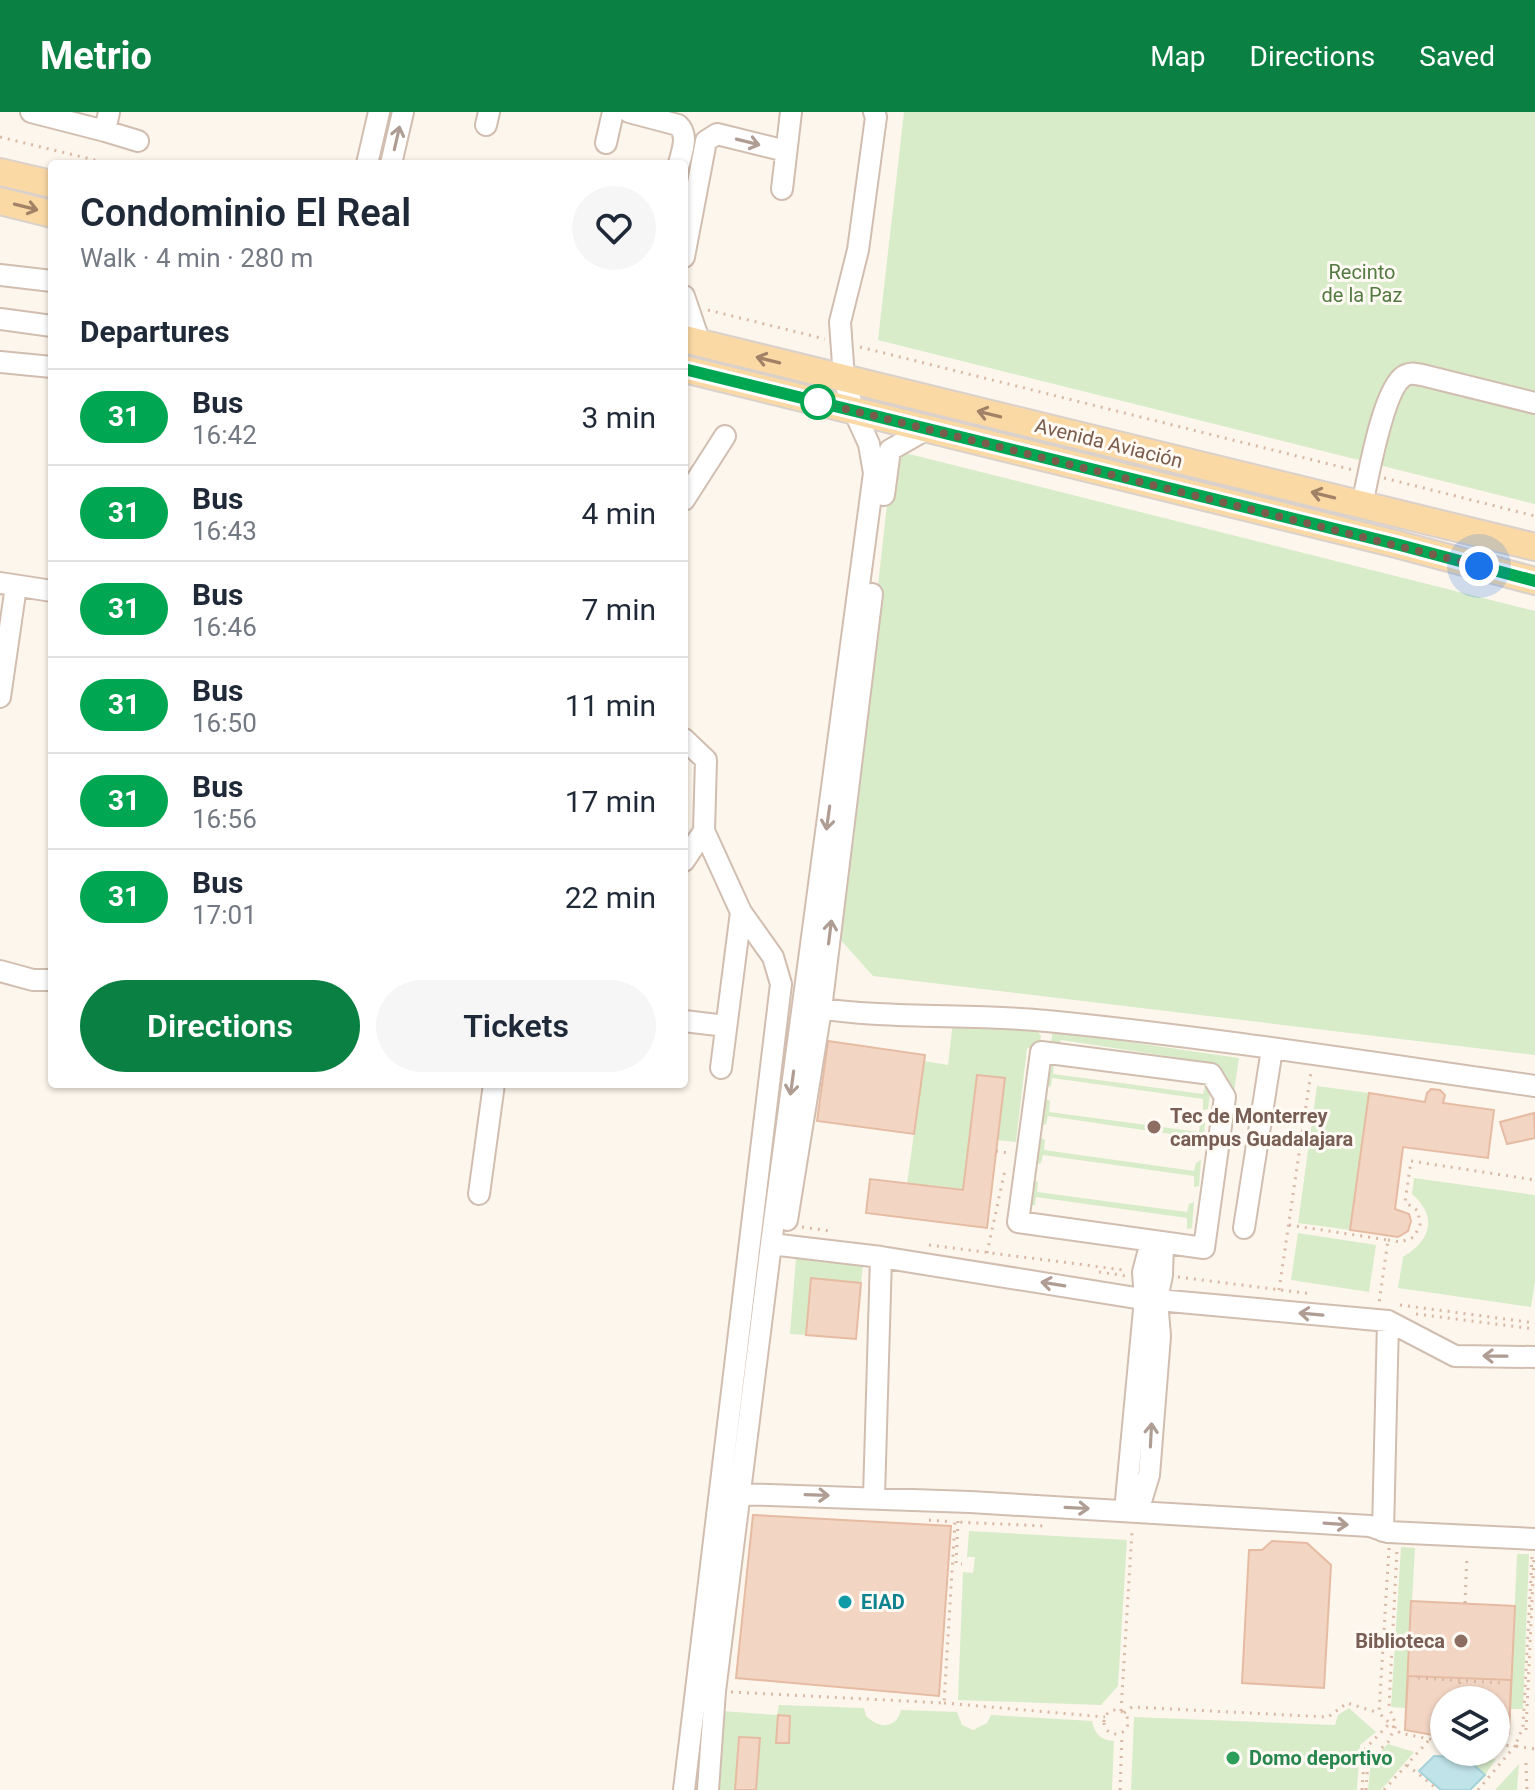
<!DOCTYPE html>
<meta charset="utf-8">
<style>
body{margin:0;font-family:Roboto,sans-serif;background:#f6f6f7;color:#1f2937;height:100vh;display:flex;flex-direction:column;font-size:30px;white-space:nowrap}
*{box-sizing:border-box;margin:0}
p{font-size:26px;color:#747a83}
.icon{flex:none;width:44px;height:44px;fill:none;stroke:currentColor;stroke-width:2;stroke-linecap:round;stroke-linejoin:round}
.map{position:relative;flex:1;overflow:hidden}
.panel{position:absolute;left:48px;top:48px;width:640px;height:928px;display:flex;flex-direction:column;background:#fff;border-radius:8px;box-shadow:0 2px 6px #0004}
.panel>*{flex:none}
.badge{padding:0 16px;border-radius:26px;font-size:28px;line-height:52px}
.fabs{position:absolute;left:1430px;top:1574px;display:grid;gap:16px}
.fabs a{display:grid;place-items:center;width:80px;height:80px;border-radius:50%;background:#fff;box-shadow:0 2px 6px #0004;font-size:40px}
.you{position:absolute;width:40px;height:40px;margin:-20px;border:6px solid #fff;border-radius:50%;background:#1a73e8;box-shadow:0 0 0 12px #1a73e833}
.map>.badge{position:absolute;translate:-50% -50%;box-shadow:0 0 0 4px #fff}
h2{padding:0 32px;font-size:30px;line-height:72px}
.round{display:grid;place-items:center;flex:none;width:84px;height:84px;border-radius:42px;background:#f6f6f7}
.overview{display:flex;align-items:center;justify-content:space-between;height:136px;padding:0 32px}
h1{font-size:38px;font-weight:600;line-height:60px}
.primary-button{display:flex;gap:16px;margin-top:auto;padding:16px 32px}
.primary-button a{flex:1;height:92px;border-radius:48px;background:#0b8043;color:#fff;font-size:32px;font-weight:600;line-height:92px;text-align:center}
.primary-button a+a{background:#f6f6f7;color:#1f2937}
ul{padding:0;list-style:none}
li{display:flex;align-items:center;gap:24px;height:96px;padding:0 32px;border-top:2px solid #e0e1e3}
li div{flex:1}
li b{display:block;font-size:30px}
li em{font-style:normal}
li .badge{min-width:88px;font-weight:700;text-align:center}
header{display:flex;align-items:center;gap:48px;box-sizing:border-box;height:112px;padding:0 40px;background:#0b8043;color:#fff}
header strong{font-size:38px}
nav{display:flex;gap:44px;margin-inline-start:auto;font-size:28px}
.map>svg:first-child{display:block}
.green{fill:#d8ecc9}
.water{fill:#bfe3e8;stroke:#a5d3da;stroke-width:2}
.building{fill:#f3d5c3;stroke:#e6bba3;stroke-width:2}
.lines{fill:none;stroke-linecap:round;stroke-linejoin:round}
.minor-casing{stroke:#d1beb0;stroke-width:24}
.major-casing{stroke:#dad1cd;stroke-width:30}
.path{stroke:#d9b8a5;stroke-width:3;stroke-dasharray:2 6;stroke-linecap:butt}
.minor{stroke:#fff;stroke-width:20}
.major{stroke:#fbd9a5;stroke-width:26}
.oneway{stroke:#af9d94}
.oneway2{stroke:#a18267}
.line-casing{stroke:#fff;stroke-width:18}
.line{stroke:#00a651;stroke-width:12}
.walk{stroke:#7a5c4d;stroke-width:8;stroke-dasharray:0 14.4}
.stop-dot{fill:#fff;stroke:#00a651;stroke-width:4}
.education-dot{fill:#8d6e63;stroke:#fffaf3;stroke-width:3}
.culture-dot{fill:#0f9aa8;stroke:#fffaf3;stroke-width:3}
.leisure-dot{fill:#2e9e5b;stroke:#fffaf3;stroke-width:3}
.labels{text-anchor:middle;stroke-width:6;stroke-linejoin:round;paint-order:stroke}
.park-label{font-size:20px;fill:#537a41;stroke:#fffaf3}
.street-label{font-size:20px;fill:#7a5c4d;stroke:#fffaf3}
.education-label{font-size:20px;font-weight:bold;fill:#785e54;stroke:#fffaf3;text-anchor:start}
.culture-label{font-size:20px;font-weight:bold;fill:#0d838f;stroke:#fffaf3;text-anchor:start}
.leisure-label{font-size:20px;font-weight:bold;fill:#27864d;stroke:#fffaf3;text-anchor:start}
</style>
<header>
<strong>Metrio</strong>
<nav><a>Map</a><a>Directions</a><a>Saved</a></nav>
</header>
<div class="map">
<svg width="1535" height="1678" viewBox="0 0 1535 1678">
<rect width="100%" height="100%" fill="#fdf6ec"/>
<!-- green -->
<path class="green" d="M 904,0 L 1535,0 L 1535,392 L 878,228 Z
M 893,338 L 1535,499 L 1535,943 L 873,864 L 839,826 Z
M 953,909 L 1037,919 L 1041,924 L 1040,932 L 1036,937 L 1027,936 L 1016,1030 L 997,1028 L 1005,966 L 977,963 L 963,1078 L 907,1072 L 924,949 L 948,953 Z
M 1053,919 L 1239,946 L 1234,980 L 1228,980 L 1218,963 L 1219,952 L 1061,928 L 1058,937 L 1050,935 Z
M 1048,950 L 1054,951 L 1053,962 L 1203,982 L 1206,971 L 1211,974 L 1208,997 L 1203,998 L 1203,987 L 1052,966 L 1051,974 L 1045,976 Z
M 1317,974 L 1369,981 L 1350,1118 L 1298,1111 Z
M 1045,986 L 1050,989 L 1049,1000 L 1199,1020 L 1200,1012 L 1205,1010 L 1203,1035 L 1199,1036 L 1198,1026 L 1048,1004 L 1046,1012 L 1041,1014 Z
M 1040,1025 L 1045,1028 L 1044,1038 L 1194,1059 L 1196,1051 L 1201,1048 L 1199,1074 L 1194,1075 L 1194,1064 L 1043,1043 L 1041,1051 L 1036,1052 Z
M 1414,1066 L 1535,1083 L 1535,1169 L 1531,1195 L 1398,1176 L 1403,1145 C 1431,1128 1438,1105 1412,1082 Z
M 1033,1067 L 1038,1070 L 1037,1080 L 1187,1100 L 1189,1092 L 1194,1090 L 1192,1116 L 1187,1117 L 1187,1106 L 1036,1085 L 1035,1093 L 1030,1094 Z
M 1298,1121 L 1376,1133 L 1369,1180 L 1291,1168 Z
M 796,1146 L 863,1153 L 861,1171 L 811,1167 L 806,1223 L 790,1222 Z
M 969,1419 L 1127,1428 L 1118,1574 L 1101,1593 L 958,1588 L 963,1460 L 973,1461 L 975,1445 L 967,1445 Z
M 1401,1435 L 1415,1436 L 1406,1596 L 1391,1595 Z
M 1517,1442 L 1529,1442 L 1523,1597 L 1510,1597 Z
M 779,1593 L 864,1596 L 866,1604 C 878,1616 896,1618 901,1598 L 957,1600 L 962,1613 L 973,1618 L 987,1611 L 991,1603 L 1092,1609 C 1095,1622 1100,1628 1114,1629 L 1112,1678 L 716,1678 L 722,1599 L 777,1603 Z
M 1349,1596 L 1376,1620 L 1360,1633 L 1357,1678 L 1131,1678 L 1134,1605 L 1335,1613 L 1338,1603 Z
M 1388,1632 L 1414,1640 L 1381,1678 L 1368,1678 L 1371,1649 Z
M 1465,1645 L 1496,1647 L 1485,1663 Z
M 1519,1652 L 1517,1678 L 1495,1678 Z"/>
<!-- water -->
<path class="water" d="M 1434,1644 L 1465,1645 L 1485,1663 L 1470,1678 L 1441,1678 L 1419,1659 Z"/>
<!-- building -->
<path class="building" d="M 828,929 L 925,943 L 914,1022 L 817,1009 Z
M 977,963 L 1005,966 L 987,1116 L 866,1101 L 870,1067 L 963,1078 Z
M 1431,977 L 1440,978 L 1445,983 L 1443,991 L 1494,998 L 1488,1046 L 1403,1035 L 1395,1097 L 1409,1102 L 1411,1109 L 1408,1119 L 1398,1125 L 1350,1118 L 1369,981 L 1425,990 L 1427,981 Z
M 1534,1001 L 1535,1026 L 1507,1032 L 1500,1010 Z
M 811,1166 L 861,1171 L 856,1227 L 806,1223 Z
M 753,1403 L 951,1414 L 939,1584 L 736,1566 Z
M 1272,1429 L 1307,1431 L 1331,1453 L 1324,1576 L 1242,1571 L 1249,1438 L 1262,1438 Z
M 1411,1489 L 1515,1494 L 1509,1622 L 1496,1624 L 1496,1588 L 1444,1588 L 1444,1625 L 1405,1618 Z
M 1408,1564 L 1511,1568 L 1509,1622 L 1496,1624 L 1496,1588 L 1444,1588 L 1444,1625 L 1405,1618 Z
M 778,1603 L 790,1604 L 789,1631 L 776,1631 Z
M 739,1625 L 760,1626 L 756,1678 L 735,1678 Z"/>
<g class="lines">
<defs>
<path id="minor" d="M 31,0 L 105,19 L 109,0
M 629,0 L 678,13 C 689,23 682,39 679,52
M 486,13 L 489,0
M 105,19 L 138,29
M 606,31 L 613,0
M 367,52 L 379,0
M 391,52 L 403,0
M 782,77 L 791,0
M 684,145 L 706,29 L 717,22 L 786,39
M 0,163 L 52,169
M 684,184 L 700,231
M 0,207 L 52,214
M 0,250 L 52,255
M 884,383 L 890,338 L 927,317
M 684,388 L 725,324
M 1362,393 C 1368,366 1383,277 1404,264 C 1410,260 1415,262 1422,263 L 1535,291
M 0,471 L 52,479
M 0,585 L 16,474
M 684,627 L 706,648 L 704,719 L 741,800 L 721,956
M 684,749 L 704,719
M 0,859 L 33,868 L 52,868
M 810,895 C 889,908 968,901 1047,909 C 1210,925 1373,951 1535,974
M 684,909 L 726,914
M 1041,940 L 1211,962 L 1225,985 L 1204,1136 L 1018,1110 Z
M 479,1082 L 494,972
M 787,1108 L 821,897 L 872,482
M 1244,1116 L 1272,937
M 771,1132 L 881,1145 L 874,1385
M 881,1145 L 1136,1186 L 1388,1209 L 1455,1244 L 1535,1245
M 739,1382 L 970,1390 L 1370,1414 L 1388,1420 L 1535,1427
M 1125,1399 L 1145,1187 L 1143,1160 L 1151,1130
M 1138,1399 L 1149,1363 L 1160,1224 L 1157,1188 L 1162,1163 L 1163,1131
M 1383,1419 L 1388,1209
M 684,1678 L 781,872 L 773,845 L 741,800
M 708,1678 L 715,1579 L 771,1132 L 874,361 L 869,332 L 854,299 L 844,267 L 840,210 L 858,138 L 876,5 L 874,0"/>
<path id="major" d="M 0,60 L 52,72
M 0,89 L 52,102
M 684,227 L 1535,435
M 684,257 L 1396,432 L 1535,469"/>
</defs>
<!-- minor casing -->
<use href="#minor" class="minor-casing"/>
<!-- major casing -->
<use href="#major" class="major-casing"/>
<!-- path -->
<path class="path" d="M 0,25 L 111,52
M 708,198 L 825,227
M 860,235 L 1353,358
M 1384,366 L 1535,404
M 996,1039 L 1009,1041 L 1008,1043
M 1289,1113 L 1388,1128 L 1379,1191
M 802,1115 L 830,1119
M 1388,1128 L 1401,1130 L 1414,1125 L 1420,1113 L 1418,1099 L 1405,1090 L 1411,1049 L 1535,1068
M 929,1133 L 1124,1158
M 987,1141 L 1005,1058
M 1099,1160 L 1127,1164
M 1178,1165 L 1313,1182
M 1279,1178 L 1311,960
M 1400,1193 L 1535,1211
M 1416,1202 L 1535,1217
M 929,1408 L 953,1410
M 958,1409 L 956,1452 L 962,1452
M 1389,1436 L 1379,1601 L 1400,1621 L 1444,1630
M 1532,1445 L 1523,1615 L 1515,1634 L 1535,1637
M 1465,1491 L 1467,1443
M 1418,1566 L 1502,1571
M 731,1580 L 944,1591 L 955,1410 L 1045,1414
M 1459,1588 L 1460,1566
M 944,1591 L 1105,1605
M1104 1610a12 12 0 1 1 24 0a12 12 0 1 1-24 0Z
M 1121,1599 L 1132,1419
M 1124,1601 L 1132,1595 L 1328,1605 L 1347,1591 L 1379,1601
M 1526,1618 L 1534,1446
M 1526,1651 L 1527,1678
M 1407,1653 L 1436,1676 L 1434,1678
M 1120,1678 L 1122,1622
M 1362,1678 L 1365,1637 L 1389,1612
M 1366,1678 L 1368,1649 L 1388,1630 L 1396,1613 L 1389,1595 L 1397,1437
M 1384,1678 L 1429,1628
M 1478,1678 L 1515,1634 L 1496,1633"/>
<!-- minor -->
<use href="#minor" class="minor"/>
<!-- major -->
<use href="#major" class="major"/>
</g>
<!-- one-way arrows -->
<defs><path id="oneway-shaft" d="M-6 0H5M1.5-3L5.5 0L1.5 3" fill="none" stroke-width="1.6" stroke-linecap="round" stroke-linejoin="round" transform="scale(2)"/></defs>
<g class="oneway">
<use href="#oneway-shaft" transform="translate(397 26) rotate(-77)"/>
<use href="#oneway-shaft" transform="translate(748 30) rotate(14)"/>
<use href="#oneway-shaft" transform="translate(828 706) rotate(98)"/>
<use href="#oneway-shaft" transform="translate(830 820) rotate(-83)"/>
<use href="#oneway-shaft" transform="translate(792 971) rotate(98)"/>
<use href="#oneway-shaft" transform="translate(1053 1172) rotate(-171)"/>
<use href="#oneway-shaft" transform="translate(1311 1202) rotate(-175)"/>
<use href="#oneway-shaft" transform="translate(1495 1244) rotate(-179)"/>
<use href="#oneway-shaft" transform="translate(1151 1323) rotate(-87)"/>
<use href="#oneway-shaft" transform="translate(817 1383) rotate(2)"/>
<use href="#oneway-shaft" transform="translate(1077 1396) rotate(3)"/>
<use href="#oneway-shaft" transform="translate(1336 1412) rotate(4)"/>
</g>
<g class="oneway2">
<use href="#oneway-shaft" transform="translate(26 95) rotate(14)"/>
<use href="#oneway-shaft" transform="translate(768 248) rotate(-166)"/>
<use href="#oneway-shaft" transform="translate(989 302) rotate(-166)"/>
<use href="#oneway-shaft" transform="translate(1323 383) rotate(-166)"/>
</g>
<g class="lines">
<defs>
<path id="line" d="M 684,257 L 1396,432 L 1535,469"/>
</defs>
<!-- line casing -->
<use href="#line" class="line-casing"/>
<!-- line -->
<use href="#line" class="line"/>
<!-- walk -->
<path class="walk" d="M 818,290 L 1479,454"/>
</g>
<!-- markers -->
<circle class="stop-dot" cx="818" cy="290" r="16"/>
<g class="education-dot">
<circle cx="1154" cy="1015" r="8"/>
<circle cx="1461" cy="1529" r="8"/>
</g>
<circle class="culture-dot" cx="845" cy="1490" r="8"/>
<circle class="leisure-dot" cx="1233" cy="1646" r="8"/>
<g class="labels">
<!-- park labels -->
<g class="park-label">
<text x="1362" y="167">Recinto<tspan x="1362" dy="23">de la Paz</tspan></text>
</g>
<!-- street labels -->
<g class="street-label">
<text transform="translate(1109 331) rotate(14)" y="7">Avenida Aviación</text>
</g>
<!-- education labels -->
<g class="education-label">
<text x="1170" y="1011">Tec de Monterrey<tspan x="1170" dy="23">campus Guadalajara</tspan></text>
<text x="1445" y="1536" text-anchor="end">Biblioteca</text>
</g>
<!-- culture labels -->
<g class="culture-label">
<text x="861" y="1497">EIAD</text>
</g>
<!-- leisure labels -->
<g class="leisure-label">
<text x="1249" y="1653">Domo deportivo</text>
</g>
</g>
</svg>
<div class="fabs">
<a><svg class="icon" aria-label="layers" viewBox="0 0 24 24"><path d="M12 4l9 5-9 5-9-5zM3 14l9 5 9-5"/></svg></a>
</div>
<div class="you" style="left:1479px;top:454px"></div>
<section class="panel">
<div class="overview"><div><h1>Condominio El Real</h1><p>Walk · 4 min · 280 m</p></div><a class="round"><svg class="icon" aria-label="heart" viewBox="0 0 24 24"><path d="M12 20l-8-8c-3-5 5-10 8-4 3-6 11-1 8 4z"/></svg></a></div>
<h2>Departures</h2>
<ul>
<li><span class="badge" style="background:#00a651;color:#fff">31</span><div><b>Bus</b><p>16:42</p></div><em>3 min</em></li>
<li><span class="badge" style="background:#00a651;color:#fff">31</span><div><b>Bus</b><p>16:43</p></div><em>4 min</em></li>
<li><span class="badge" style="background:#00a651;color:#fff">31</span><div><b>Bus</b><p>16:46</p></div><em>7 min</em></li>
<li><span class="badge" style="background:#00a651;color:#fff">31</span><div><b>Bus</b><p>16:50</p></div><em>11 min</em></li>
<li><span class="badge" style="background:#00a651;color:#fff">31</span><div><b>Bus</b><p>16:56</p></div><em>17 min</em></li>
<li><span class="badge" style="background:#00a651;color:#fff">31</span><div><b>Bus</b><p>17:01</p></div><em>22 min</em></li>
</ul>
<div class="primary-button"><a>Directions</a><a>Tickets</a></div>
</section>
</div>
